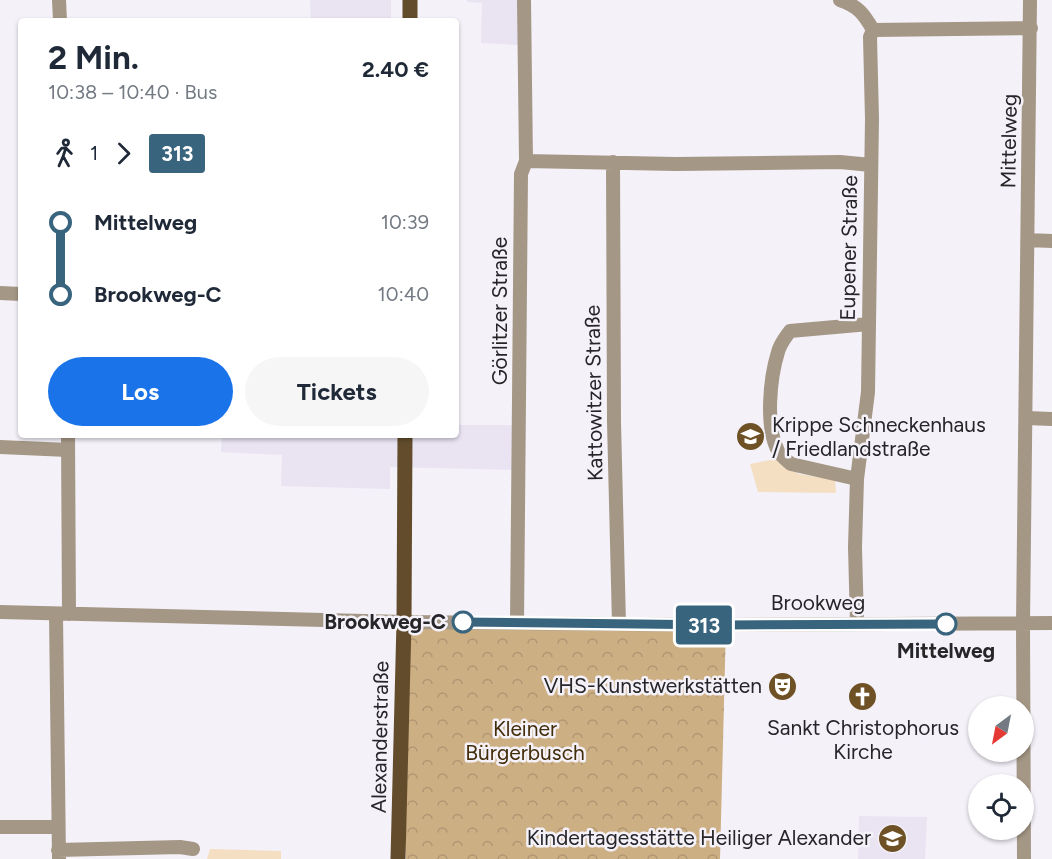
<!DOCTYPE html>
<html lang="de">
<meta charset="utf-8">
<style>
body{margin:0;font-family:Figtree,sans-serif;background:#f6f6f7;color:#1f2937;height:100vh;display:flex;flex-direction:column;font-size:22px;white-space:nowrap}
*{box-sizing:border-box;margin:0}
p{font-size:20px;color:#747a83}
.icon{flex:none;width:33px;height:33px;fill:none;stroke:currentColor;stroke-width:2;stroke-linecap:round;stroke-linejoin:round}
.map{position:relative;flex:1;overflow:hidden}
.panel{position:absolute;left:18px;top:18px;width:441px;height:420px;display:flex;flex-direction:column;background:#fff;border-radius:6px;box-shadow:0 2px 4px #0004}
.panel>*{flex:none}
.badge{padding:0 12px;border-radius:4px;font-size:21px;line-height:39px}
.needle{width:39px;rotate:212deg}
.controls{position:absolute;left:968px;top:696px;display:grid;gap:12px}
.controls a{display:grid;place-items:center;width:66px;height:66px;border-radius:50%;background:#fff;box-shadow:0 2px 4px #0004;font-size:30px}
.map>.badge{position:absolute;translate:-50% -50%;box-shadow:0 0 0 3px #fff}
.legs{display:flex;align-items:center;gap:9px;height:66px;padding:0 30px;font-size:20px}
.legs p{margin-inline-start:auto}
.head{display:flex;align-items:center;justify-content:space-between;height:102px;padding:0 30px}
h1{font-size:33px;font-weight:700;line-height:45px}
.primary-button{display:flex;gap:12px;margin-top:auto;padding:12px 30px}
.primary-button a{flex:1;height:69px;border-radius:36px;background:#1a73e8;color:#fff;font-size:24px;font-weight:700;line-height:69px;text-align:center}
.primary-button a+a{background:#f6f6f7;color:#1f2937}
ul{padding:0 30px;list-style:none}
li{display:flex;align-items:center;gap:21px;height:72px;font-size:22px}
li i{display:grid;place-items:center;width:9px;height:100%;margin:0 8px;background:currentColor}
li i::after{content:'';width:15px;height:15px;margin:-8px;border:4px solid;border-radius:50%;background:#fff}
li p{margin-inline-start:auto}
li:first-child i{background:linear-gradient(#0000 50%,currentColor 0)}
li:last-child i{background:linear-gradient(currentColor 50%,#0000 0)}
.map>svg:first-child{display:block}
.built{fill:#e9e3f2}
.forest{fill:url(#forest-crowns)}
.park{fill:#f4dfc2}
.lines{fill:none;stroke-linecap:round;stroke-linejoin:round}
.minor{stroke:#a49785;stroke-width:14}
.major{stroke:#624c2b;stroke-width:15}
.line-1-casing{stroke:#fff;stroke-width:14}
.line-1{stroke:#38647d;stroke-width:9}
.stop-1-dot{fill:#fff;stroke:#38647d;stroke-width:3}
.labels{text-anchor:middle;stroke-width:5;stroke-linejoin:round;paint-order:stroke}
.street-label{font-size:21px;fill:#262528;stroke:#f4f1f9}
.poi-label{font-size:21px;fill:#262528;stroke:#f4f1f9;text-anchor:end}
.stop-label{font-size:21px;font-weight:bold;fill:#262528;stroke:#f4f1f9;text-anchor:end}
.park-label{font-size:21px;fill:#422d09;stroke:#f4f1f9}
</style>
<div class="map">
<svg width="1052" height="859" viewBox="0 0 1052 859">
<defs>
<pattern id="forest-crowns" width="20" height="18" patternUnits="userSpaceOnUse" patternTransform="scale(1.5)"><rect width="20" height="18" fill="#cdaf84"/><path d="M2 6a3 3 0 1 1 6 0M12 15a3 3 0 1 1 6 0" fill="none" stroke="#b09672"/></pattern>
</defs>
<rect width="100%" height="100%" fill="#f4f1f9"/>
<!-- built -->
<path class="built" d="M 310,0 L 391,0 L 391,21 L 311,21 Z
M 467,0 L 519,0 L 519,45 L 481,43 L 482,3 L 467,2 Z
M 456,425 L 520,425 L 520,470 L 390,467 L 390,489 L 281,486 L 282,455 L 221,452 L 222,435 L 456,435 Z
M 859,816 L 927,817 L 925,859 L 858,859 Z"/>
<!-- forest -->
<path class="forest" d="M 404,622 L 726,625 L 720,859 L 406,859 Z"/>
<!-- park -->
<path class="park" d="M 775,459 L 799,474 L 835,480 L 836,493 L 758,492 L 750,464 Z
M 210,849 L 281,851 L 281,859 L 207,859 Z"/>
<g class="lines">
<!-- minor -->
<path class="minor" d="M 59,0 L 60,21
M 840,0 C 858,6 864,14 873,30
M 873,30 L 1031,28
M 526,161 L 676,164 L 840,162 L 871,165
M 613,162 L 614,422 L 619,624
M 1028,240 L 1052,241
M 0,293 L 21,294
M 1026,418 L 1052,419
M 68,435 L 69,614
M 0,447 L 68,450
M 857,479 L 791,464 C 786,460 781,456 778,451 C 765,426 770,378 778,352 C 780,344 785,338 790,331 L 869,324
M 0,612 L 404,622 L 726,625 L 1052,623
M 56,614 L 59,859
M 517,623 L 521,174 L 526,161 L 524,0
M 857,624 L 855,547 L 857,479 L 868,392 L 872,119 L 870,37 L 873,30
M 0,827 L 58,827
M 58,850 L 180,847 L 193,849
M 1024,859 L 1023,624 L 1030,0"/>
<!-- major -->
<path class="major" d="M 410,0 L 410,21
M 398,859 L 404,622 L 405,435"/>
</g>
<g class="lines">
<defs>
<path id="line-1" d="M 463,622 L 726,625 L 946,624"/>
</defs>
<!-- line-1 casing -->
<use href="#line-1" class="line-1-casing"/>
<!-- line-1 -->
<use href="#line-1" class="line-1"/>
</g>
<!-- icons -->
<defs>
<symbol id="school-disc" viewBox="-11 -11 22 22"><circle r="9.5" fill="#6e5225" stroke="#f4f1f9"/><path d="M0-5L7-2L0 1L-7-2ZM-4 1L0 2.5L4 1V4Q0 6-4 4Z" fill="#fff"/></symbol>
<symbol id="theatre-disc" viewBox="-11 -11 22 22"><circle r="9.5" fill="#6e5225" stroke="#f4f1f9"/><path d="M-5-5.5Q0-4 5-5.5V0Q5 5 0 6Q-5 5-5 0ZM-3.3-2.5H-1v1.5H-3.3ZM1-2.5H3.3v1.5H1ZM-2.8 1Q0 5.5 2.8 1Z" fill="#fff"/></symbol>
<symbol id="church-disc" viewBox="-11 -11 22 22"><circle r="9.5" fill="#6e5225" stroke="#f4f1f9"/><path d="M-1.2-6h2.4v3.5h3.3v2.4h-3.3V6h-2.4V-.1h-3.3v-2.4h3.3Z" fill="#fff"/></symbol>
</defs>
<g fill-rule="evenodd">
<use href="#school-disc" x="734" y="420" width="33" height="33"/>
<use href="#theatre-disc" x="766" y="670" width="33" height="33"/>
<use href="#church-disc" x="846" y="680" width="33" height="33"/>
<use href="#school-disc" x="876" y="822" width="33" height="33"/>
</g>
<!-- markers -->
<g class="stop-1-dot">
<circle cx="463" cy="622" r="10"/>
<circle cx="946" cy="624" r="10"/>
</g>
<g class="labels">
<!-- street labels -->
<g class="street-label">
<text transform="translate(1009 141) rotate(-89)" y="7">Mittelweg</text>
<text transform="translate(849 248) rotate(-89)" y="7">Eupener Straße</text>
<text transform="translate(500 311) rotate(-90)" y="7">Görlitzer Straße</text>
<text transform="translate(594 393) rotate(-91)" y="7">Kattowitzer Straße</text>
<text x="818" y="610">Brookweg</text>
<text transform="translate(380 737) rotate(-89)" y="7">Alexanderstraße</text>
</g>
<!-- poi labels -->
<g class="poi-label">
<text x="772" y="432" text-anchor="start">Krippe Schneckenhaus<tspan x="772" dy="24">/ Friedlandstraße</tspan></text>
<text x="762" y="693">VHS-Kunstwerkstätten</text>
<text x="863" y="735" text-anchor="middle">Sankt Christophorus<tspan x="863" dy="24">Kirche</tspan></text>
<text x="871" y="845">Kindertagesstätte Heiliger Alexander</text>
</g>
<!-- stop labels -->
<g class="stop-label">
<text x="446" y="629">Brookweg-C</text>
<text x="946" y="658" text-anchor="middle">Mittelweg</text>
</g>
<!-- park labels -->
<g class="park-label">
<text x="525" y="736">Kleiner<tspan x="525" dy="24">Bürgerbusch</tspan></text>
</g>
</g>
</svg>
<div class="controls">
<a><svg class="needle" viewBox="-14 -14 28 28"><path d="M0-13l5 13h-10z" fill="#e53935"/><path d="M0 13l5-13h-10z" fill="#747a83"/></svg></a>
<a><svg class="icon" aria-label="locate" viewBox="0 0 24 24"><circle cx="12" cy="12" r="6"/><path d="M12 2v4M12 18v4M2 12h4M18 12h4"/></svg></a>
</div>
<b class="badge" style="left:704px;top:625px;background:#38647d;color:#fff">313</b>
<section class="panel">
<div class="head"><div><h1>2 Min.</h1><p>10:38 – 10:40 · Bus</p></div><b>2.40 €</b></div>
<div class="legs"><svg class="icon" aria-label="walk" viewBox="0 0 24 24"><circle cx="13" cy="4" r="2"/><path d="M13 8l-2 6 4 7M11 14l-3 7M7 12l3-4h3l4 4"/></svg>1<svg class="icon" aria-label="forward" viewBox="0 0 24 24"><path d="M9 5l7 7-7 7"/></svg><b class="badge" style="background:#38647d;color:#fff">313</b></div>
<ul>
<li><i style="color:#38647d"></i><b>Mittelweg</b><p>10:39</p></li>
<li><i style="color:#38647d"></i><b>Brookweg-C</b><p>10:40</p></li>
</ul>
<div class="primary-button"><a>Los</a><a>Tickets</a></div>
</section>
</div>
